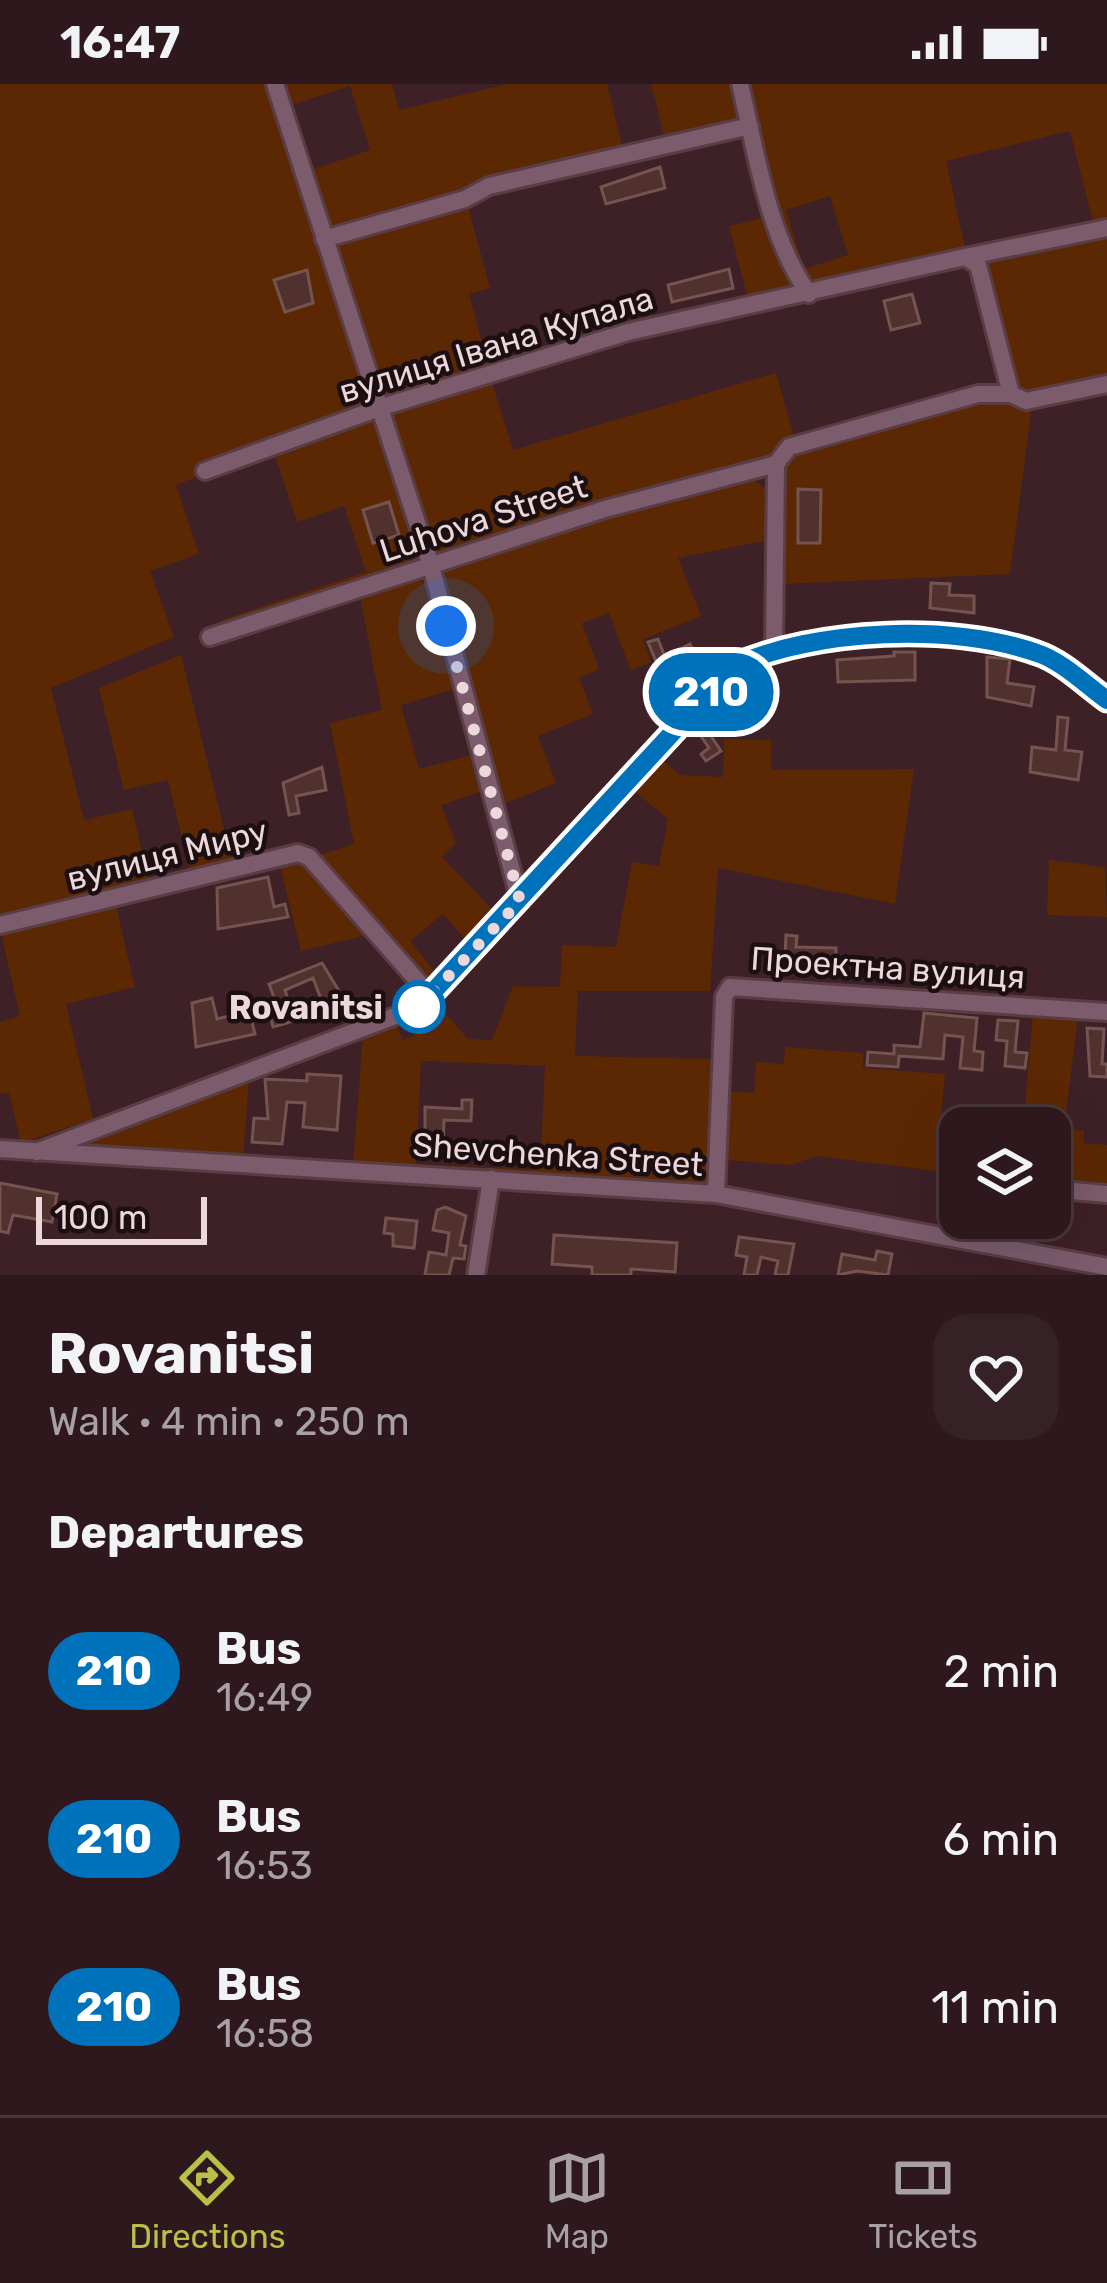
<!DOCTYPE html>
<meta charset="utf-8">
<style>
body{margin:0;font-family:Rubik,sans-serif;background:#362126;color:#f1f3f6;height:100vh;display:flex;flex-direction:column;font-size:45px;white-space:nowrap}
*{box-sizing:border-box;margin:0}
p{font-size:39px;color:#a7a0a4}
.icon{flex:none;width:66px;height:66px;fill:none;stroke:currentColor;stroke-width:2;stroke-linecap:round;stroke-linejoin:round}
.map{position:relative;height:1191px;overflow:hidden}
.sheet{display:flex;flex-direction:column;background:#2e181d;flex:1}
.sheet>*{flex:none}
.badge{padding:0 24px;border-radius:39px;font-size:42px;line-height:78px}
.buttons{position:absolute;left:939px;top:1023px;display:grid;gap:24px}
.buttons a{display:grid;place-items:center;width:132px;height:132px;border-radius:24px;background:#2e181d;box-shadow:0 12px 48px #0002,0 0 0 3px #49373b;font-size:60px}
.scale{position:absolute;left:36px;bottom:30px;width:171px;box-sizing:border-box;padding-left:12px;border:6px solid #ecd7db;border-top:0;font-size:33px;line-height:42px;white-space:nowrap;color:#ecd7db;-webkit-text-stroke:9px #1c0f11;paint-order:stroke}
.you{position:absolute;width:60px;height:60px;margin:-30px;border:9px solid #fff;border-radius:50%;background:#1a73e8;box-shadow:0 0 0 18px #1a73e833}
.map>.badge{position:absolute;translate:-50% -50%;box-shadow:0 0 0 6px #fff}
h2{padding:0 48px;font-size:45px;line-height:108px}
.round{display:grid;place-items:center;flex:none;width:126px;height:126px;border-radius:36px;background:#362126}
.headline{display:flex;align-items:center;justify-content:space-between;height:204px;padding:0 48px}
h1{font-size:57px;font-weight:700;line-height:90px}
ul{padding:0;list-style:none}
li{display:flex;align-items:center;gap:36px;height:168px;padding:0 48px}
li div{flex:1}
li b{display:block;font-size:45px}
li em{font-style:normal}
li .badge{min-width:132px;font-weight:700;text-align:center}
.status{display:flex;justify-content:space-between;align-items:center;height:84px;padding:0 60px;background:#2e181d;direction:ltr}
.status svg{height:33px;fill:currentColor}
.tabs{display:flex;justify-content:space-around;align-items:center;height:168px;border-top:3px solid #49373b;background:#2e181d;font-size:33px;color:#a7a0a4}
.tabs a{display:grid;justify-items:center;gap:6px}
.tabs .selected{color:#b9c046}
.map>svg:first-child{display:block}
.green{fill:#5c2804;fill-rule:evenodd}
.building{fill:#50312d;stroke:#75534f;stroke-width:3}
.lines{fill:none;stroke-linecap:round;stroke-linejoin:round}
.minor-casing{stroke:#5a3d44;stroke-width:22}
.minor{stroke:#7b5b6c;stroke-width:16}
.line-casing{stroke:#fff;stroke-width:27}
.line{stroke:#0072bc;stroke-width:18}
.walk{stroke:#ecd7db;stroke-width:12;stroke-dasharray:0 21.6}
.stop-dot{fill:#fff;stroke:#0072bc;stroke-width:6}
.labels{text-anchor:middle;stroke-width:9;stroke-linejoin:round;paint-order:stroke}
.street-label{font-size:33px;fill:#ecd7db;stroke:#1c0f11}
.stop-label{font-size:33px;font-weight:bold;fill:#ecd7db;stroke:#1c0f11;text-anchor:end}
</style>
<div class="status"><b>16:47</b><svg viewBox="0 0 49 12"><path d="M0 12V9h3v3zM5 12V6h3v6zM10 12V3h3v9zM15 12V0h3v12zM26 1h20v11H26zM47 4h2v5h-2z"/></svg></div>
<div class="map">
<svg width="1107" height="1191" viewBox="0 0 1107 1191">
<rect width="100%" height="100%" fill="#3e2027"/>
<!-- green -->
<path class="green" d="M 0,0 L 269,0 L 375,322 L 176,401 L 199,470 L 150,487 L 174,553 L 51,604 L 84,736 L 132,725 L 150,801 L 0,837 Z
M 281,0 L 392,0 L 399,26 L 507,0 L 607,0 L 624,70 L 329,151 L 308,87 L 370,66 L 350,2 L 288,22 Z
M 651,0 L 736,0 L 746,39 L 666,59 Z
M 743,0 L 1107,0 L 1107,136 L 1093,138 L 1070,47 L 946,77 L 966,168 L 810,205 L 777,129 ZM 830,112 L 848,171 L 804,185 L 786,126 Z
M 467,119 L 490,204 L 469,210 L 489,285 L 386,317 L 331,158 Z
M 770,132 L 802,206 L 748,215 L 729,142 Z
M 1107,152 L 1107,291 L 1025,310 L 1015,305 L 982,178 Z
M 776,289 L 795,356 L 762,378 L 435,475 L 389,326 L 491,295 L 513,366 Z
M 978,316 L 1032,321 L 1010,490 L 780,500 L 784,380 L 791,367 Z
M 378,334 L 425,477 L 224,544 L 221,536 L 366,488 L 344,422 L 297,438 L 274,368 Z
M 752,395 L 767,405 L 768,456 L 678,474 L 701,532 L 643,555 L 651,578 L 631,586 L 609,529 L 582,539 L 599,585 L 579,594 L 593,630 L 538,652 L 556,699 L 498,722 L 437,487 L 606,430 Z
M 415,495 L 427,500 L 455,605 L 401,621 L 419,685 L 472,671 L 482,707 L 441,721 L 456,759 L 442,773 L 497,830 L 469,860 L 443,830 L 410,857 L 439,893 L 429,904 L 314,773 L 354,760 L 330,639 L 382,626 L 360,513 Z
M 181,571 L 233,781 L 191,791 L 168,696 L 124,706 L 99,604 Z
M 724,655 L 771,656 L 771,686 L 914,685 L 895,820 L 718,784 L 710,907 L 578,907 L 575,972 L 716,975 L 709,1104 L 353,1082 L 363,952 L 396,939 L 403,956 L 438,942 L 430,922 L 435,917 L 468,955 L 492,956 L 513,902 L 560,903 L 562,861 L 616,863 L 632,778 L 659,782 L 668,735 L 632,705 L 660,674 L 680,691 L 723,693 ZM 421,977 L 545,982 L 540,1086 L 416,1080 Z
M 298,773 L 371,850 L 301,867 L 279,778 Z
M 1049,776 L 1105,783 L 1107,833 L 1047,831 Z
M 115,818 L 135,903 L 66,920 L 93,1035 L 21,1059 L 9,1009 L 0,1010 L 0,938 L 20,932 L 0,845 Z
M 1033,929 L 1078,933 L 1064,1044 L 1084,1047 L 1084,1059 L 1107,1061 L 1107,1103 L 1050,1097 L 1050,1044 L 1023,1044 Z
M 785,963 L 863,969 L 863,984 L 945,990 L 936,1087 L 817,1072 L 790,1081 L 724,1076 L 726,1007 L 754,1009 L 756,978 L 784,980 Z
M 249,995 L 243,1075 L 85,1062 L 85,1058 Z"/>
<!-- building -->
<path class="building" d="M 660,83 L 665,104 L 606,120 L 601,103 Z
M 729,185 L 733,204 L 672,218 L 668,201 Z
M 307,186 L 313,219 L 285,228 L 274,196 Z
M 912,210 L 920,239 L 891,246 L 884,217 Z
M 798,405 L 821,406 L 820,459 L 798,459 Z
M 389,418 L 399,451 L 373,459 L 363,426 Z
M 931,499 L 950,500 L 949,511 L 974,512 L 974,529 L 930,524 Z
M 658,555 L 665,573 L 690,560 L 703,585 L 678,598 L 667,578 L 658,582 L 648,558 Z
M 894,568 L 915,568 L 915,596 L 838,598 L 837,576 L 894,572 Z
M 987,573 L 1010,575 L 1007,599 L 1034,603 L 1031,622 L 987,613 Z
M 761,605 L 767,632 L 728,641 L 711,652 L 721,667 L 706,677 L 701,670 L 709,664 L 696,645 L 725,627 L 723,616 Z
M 1058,633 L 1068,634 L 1065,666 L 1082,668 L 1078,696 L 1030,688 L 1032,663 L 1056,666 Z
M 322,683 L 326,706 L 296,712 L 299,729 L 289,731 L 283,699 Z
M 268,793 L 274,823 L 285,820 L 288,833 L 218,845 L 217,804 Z
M 786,851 L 797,852 L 796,863 L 836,864 L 835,882 L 785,873 Z
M 322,879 L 344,915 L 324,923 L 313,894 L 285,906 L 294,937 L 273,943 L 268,924 L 277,921 L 269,900 Z
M 212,914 L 217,935 L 249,927 L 255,950 L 196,963 L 192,919 Z
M 924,929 L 977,934 L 974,967 L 983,968 L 982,986 L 960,984 L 963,953 L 945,951 L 943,975 L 899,972 L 898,983 L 867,981 L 868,968 L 894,970 L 894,961 L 920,963 Z
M 998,936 L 1018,937 L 1015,968 L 1027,969 L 1025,984 L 1005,982 L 1007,957 L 996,956 Z
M 1087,944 L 1104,945 L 1102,980 L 1107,980 L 1107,993 L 1090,992 Z
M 307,990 L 341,992 L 337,1046 L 303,1043 L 305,1019 L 287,1018 L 282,1060 L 252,1058 L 254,1034 L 268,1035 L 265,995 L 307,997 Z
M 462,1016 L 472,1016 L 471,1037 L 444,1036 L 443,1065 L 425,1064 L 425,1023 L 462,1025 Z
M 0,1099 L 57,1110 L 52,1138 L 13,1131 L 8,1149 L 0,1147 Z
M 445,1123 L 466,1132 L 460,1161 L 466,1162 L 464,1175 L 453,1174 L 449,1191 L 425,1191 L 429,1168 L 446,1171 L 449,1149 L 433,1146 L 437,1126 Z
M 386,1134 L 417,1137 L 414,1164 L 393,1162 L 393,1150 L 384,1149 Z
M 554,1151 L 677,1159 L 675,1188 L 631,1185 L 631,1191 L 592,1191 L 592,1183 L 552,1180 Z
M 739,1153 L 794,1160 L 788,1191 L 775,1191 L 778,1177 L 761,1173 L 757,1191 L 744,1191 L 747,1173 L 736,1171 Z
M 877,1167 L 892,1170 L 888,1191 L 857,1187 L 838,1191 L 842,1170 L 875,1176 Z"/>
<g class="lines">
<defs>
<path id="minor" d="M 275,0 L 431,482 L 520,817
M 740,0 C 756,67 768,153 809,210
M 324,155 L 465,115 L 489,102 L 750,42
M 965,173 L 1107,144
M 205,387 L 382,323 L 628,248 L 965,173 L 978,181 L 1011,310
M 210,553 L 605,425 L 776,380
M 774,564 L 776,380 L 789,363 L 978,310 L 1011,310 L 1026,317 L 1107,300
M 0,841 L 298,769 L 309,773 L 430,911
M 0,1065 L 716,1110 L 1107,1183
M 36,1068 L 419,923 L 734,582 C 816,546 951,539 1037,569 C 1062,577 1086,601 1107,616
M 1050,1105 L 1107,1110
M 716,1110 L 724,913 L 730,903 L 1107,928
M 476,1191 L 491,1095"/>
</defs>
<!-- minor casing -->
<use href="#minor" class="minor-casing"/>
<!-- minor -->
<use href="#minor" class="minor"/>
</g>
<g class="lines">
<defs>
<path id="line" d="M 419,923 L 734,582 C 815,545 952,539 1037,569 C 1062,577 1086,601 1107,616"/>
</defs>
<!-- line casing -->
<use href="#line" class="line-casing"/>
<!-- line -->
<use href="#line" class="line"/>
<!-- walk -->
<path class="walk" d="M 419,923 L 520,817 L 446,542"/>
</g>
<!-- markers -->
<circle class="stop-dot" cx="419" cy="923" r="24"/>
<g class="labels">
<!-- street labels -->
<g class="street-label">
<text transform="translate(496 260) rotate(-17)" y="12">вулиця Івана Купала</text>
<text transform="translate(483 434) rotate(-18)" y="12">Luhova Street</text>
<text transform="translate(167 770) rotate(-14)" y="12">вулиця Миру</text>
<text transform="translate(888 883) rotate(4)" y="12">Проектна вулиця</text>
<text transform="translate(558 1070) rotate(4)" y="12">Shevchenka Street</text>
</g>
<!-- stop labels -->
<g class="stop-label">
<text x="383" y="935">Rovanitsi</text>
</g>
</g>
</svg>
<div class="buttons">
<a><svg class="icon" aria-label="layers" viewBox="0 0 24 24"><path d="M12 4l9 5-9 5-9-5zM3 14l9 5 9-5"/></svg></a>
</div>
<div class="scale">100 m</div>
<div class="you" style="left:446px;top:542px"></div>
<b class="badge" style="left:711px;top:608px;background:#0072bc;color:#fff">210</b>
</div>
<section class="sheet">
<div class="headline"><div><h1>Rovanitsi</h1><p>Walk · 4 min · 250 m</p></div><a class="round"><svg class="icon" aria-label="heart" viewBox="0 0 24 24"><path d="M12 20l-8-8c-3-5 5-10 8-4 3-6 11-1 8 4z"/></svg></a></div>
<h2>Departures</h2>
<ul>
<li><span class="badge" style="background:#0072bc;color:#fff">210</span><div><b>Bus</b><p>16:49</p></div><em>2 min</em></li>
<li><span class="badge" style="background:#0072bc;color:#fff">210</span><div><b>Bus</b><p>16:53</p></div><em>6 min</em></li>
<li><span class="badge" style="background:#0072bc;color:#fff">210</span><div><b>Bus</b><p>16:58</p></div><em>11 min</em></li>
</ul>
</section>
<nav class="tabs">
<a class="selected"><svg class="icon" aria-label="directions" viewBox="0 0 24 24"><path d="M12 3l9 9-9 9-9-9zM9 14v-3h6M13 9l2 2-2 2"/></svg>Directions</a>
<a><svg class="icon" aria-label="map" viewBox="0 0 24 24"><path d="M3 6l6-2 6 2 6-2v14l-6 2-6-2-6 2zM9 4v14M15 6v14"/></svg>Map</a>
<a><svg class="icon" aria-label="tickets" viewBox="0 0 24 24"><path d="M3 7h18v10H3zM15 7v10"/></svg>Tickets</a>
</nav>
